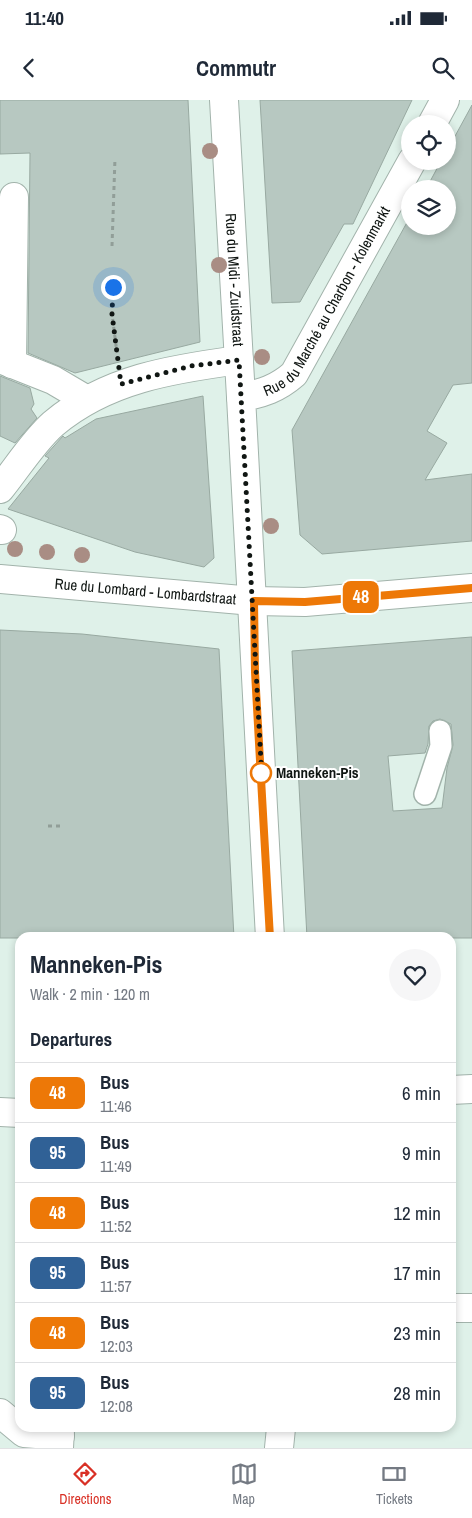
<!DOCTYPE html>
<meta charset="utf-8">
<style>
body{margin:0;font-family:"Archivo Narrow",sans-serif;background:#f6f6f7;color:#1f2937;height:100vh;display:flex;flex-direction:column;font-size:19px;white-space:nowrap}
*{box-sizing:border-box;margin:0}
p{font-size:16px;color:#747a83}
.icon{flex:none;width:28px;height:28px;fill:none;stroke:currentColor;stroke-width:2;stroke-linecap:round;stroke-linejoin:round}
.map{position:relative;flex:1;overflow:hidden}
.details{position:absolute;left:15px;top:832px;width:441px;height:500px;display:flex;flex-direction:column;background:#fff;border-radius:15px;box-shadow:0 2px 8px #0003}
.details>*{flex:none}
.badge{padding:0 10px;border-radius:8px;font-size:18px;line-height:32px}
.controls{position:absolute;left:401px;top:15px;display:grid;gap:10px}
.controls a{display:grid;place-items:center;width:55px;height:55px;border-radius:50%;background:#fff;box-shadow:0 2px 8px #0003;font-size:25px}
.you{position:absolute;width:25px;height:25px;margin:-12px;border:4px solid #fff;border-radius:50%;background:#1a73e8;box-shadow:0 0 0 8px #1a73e833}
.map>.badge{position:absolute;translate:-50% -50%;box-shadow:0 0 0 2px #fff}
h2{padding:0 15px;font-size:19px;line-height:45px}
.round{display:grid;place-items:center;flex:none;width:52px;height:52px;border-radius:26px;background:#f6f6f7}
.headline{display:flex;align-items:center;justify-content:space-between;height:85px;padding:0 15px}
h1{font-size:24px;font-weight:700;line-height:38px}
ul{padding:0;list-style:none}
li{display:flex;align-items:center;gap:15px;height:60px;padding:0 15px;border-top:1px solid #e0e1e3}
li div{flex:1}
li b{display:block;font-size:19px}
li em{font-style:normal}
li .badge{min-width:55px;font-weight:700;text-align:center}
.status{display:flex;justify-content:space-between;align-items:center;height:35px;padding:0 25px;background:#fff;direction:ltr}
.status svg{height:14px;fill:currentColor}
header{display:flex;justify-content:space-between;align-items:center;height:65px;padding:0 15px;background:#fff;font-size:22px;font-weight:700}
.tab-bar{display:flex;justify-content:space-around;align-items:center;height:70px;border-top:1px solid #e0e1e3;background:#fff;font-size:14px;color:#747a83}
.tab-bar a{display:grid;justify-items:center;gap:2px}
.tab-bar .active{color:#d93025}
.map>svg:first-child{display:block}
.building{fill:#b7c8c1;stroke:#98a9a1;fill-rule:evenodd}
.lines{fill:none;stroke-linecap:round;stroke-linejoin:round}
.service-casing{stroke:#a2b3ab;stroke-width:24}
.pedestrian-casing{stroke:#a2b3ab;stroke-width:30}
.minor-casing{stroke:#a2b3ab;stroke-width:30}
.path{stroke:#919e98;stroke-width:3;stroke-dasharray:4 4;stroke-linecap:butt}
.service{stroke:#fff;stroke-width:21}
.pedestrian{stroke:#fff;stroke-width:28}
.minor{stroke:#fff;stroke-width:28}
.tree{fill:#a98d84}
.line-casing{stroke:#fff;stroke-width:11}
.line{stroke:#ed7807;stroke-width:8}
.walk{stroke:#101613;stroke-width:5;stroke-dasharray:0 9}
.stop-dot{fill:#fff;stroke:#ed7807;stroke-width:2.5}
.labels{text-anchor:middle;stroke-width:4;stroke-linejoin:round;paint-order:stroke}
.street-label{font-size:15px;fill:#101613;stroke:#fff}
.stop-label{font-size:15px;font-weight:bold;fill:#101613;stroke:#fff;text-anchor:start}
</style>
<div class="status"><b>11:40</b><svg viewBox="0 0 49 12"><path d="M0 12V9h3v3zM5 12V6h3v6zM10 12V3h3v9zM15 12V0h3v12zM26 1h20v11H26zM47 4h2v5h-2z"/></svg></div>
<header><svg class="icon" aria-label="back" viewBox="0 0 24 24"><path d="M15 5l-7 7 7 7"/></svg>Commutr<svg class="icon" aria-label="search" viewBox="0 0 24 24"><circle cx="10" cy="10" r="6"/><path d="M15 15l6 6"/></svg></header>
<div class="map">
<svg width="472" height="1348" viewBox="0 0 472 1348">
<rect width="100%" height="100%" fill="#dff1e9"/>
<!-- building -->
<path class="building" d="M 0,0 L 188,0 L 200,242 L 75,273 L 28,253 L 30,53 L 0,54 Z
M 260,0 L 412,0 L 353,124 L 344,124 L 300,202 L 272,203 Z
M 472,5 L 472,283 L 453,285 L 427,331 L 447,343 L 425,380 L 472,374 L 472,441 L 322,454 L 300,435 L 292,330 L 410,117 L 410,126 L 448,126 L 448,89 L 426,89 L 441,61 L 448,61 L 448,49 Z
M 0,276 L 30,288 L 34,304 L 31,309 L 37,318 L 15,343 L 0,336 Z
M 203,296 L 214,458 L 204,467 L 135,452 L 8,409 L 49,358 L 45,356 L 63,336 L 65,338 L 96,319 Z
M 0,530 L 82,534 L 219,549 L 234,838 L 0,838 Z
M 472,537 L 472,838 L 307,838 L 292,551 ZM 440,619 L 451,624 L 453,645 L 447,668 L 442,708 L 393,711 L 388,656 L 425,653 L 428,644 L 429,626 L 433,621 Z"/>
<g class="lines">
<defs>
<path id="service" d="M 425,694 L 441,646 L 440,631"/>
<g id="pedestrian">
<path id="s1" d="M 224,0 L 241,297"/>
<path d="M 0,259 L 53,280 L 87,300"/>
<path d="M 12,264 L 14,97"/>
<path d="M 0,389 C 17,368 33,342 53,324 C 106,279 172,269 239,260"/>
<path d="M 0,429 L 2,430"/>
<path d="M 451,990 L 472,989"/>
<path d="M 0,1012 L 20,1013"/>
<path d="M 451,1208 L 472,1208"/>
<path d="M 0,1313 L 24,1333 L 60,1336"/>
</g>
<g id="minor">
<path d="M 432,24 L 445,0"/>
<path id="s2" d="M 0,479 L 253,501 L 305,502 L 472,488"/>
<path id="s3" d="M 270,838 L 241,297 C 262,294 278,288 294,274 L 412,61"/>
<path d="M 59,1348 L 60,1328"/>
<path d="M 279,1348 L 281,1328"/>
</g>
</defs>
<!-- service casing -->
<use href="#service" class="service-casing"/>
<!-- pedestrian casing -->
<use href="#pedestrian" class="pedestrian-casing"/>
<!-- minor casing -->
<use href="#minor" class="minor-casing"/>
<!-- path -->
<path class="path" d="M 112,146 L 115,58
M 113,187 L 112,214 L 117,253
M 48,726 L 60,726"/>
<!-- service -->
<use href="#service" class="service"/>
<!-- pedestrian -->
<use href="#pedestrian" class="pedestrian"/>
<!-- minor -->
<use href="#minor" class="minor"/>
</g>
<!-- trees -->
<g class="tree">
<circle cx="210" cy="51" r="8"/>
<circle cx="219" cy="165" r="8"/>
<circle cx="262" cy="257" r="8"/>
<circle cx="271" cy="426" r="8"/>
<circle cx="15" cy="449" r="8"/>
<circle cx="47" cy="452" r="8"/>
<circle cx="82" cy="455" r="8"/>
</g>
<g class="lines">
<defs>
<path id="line" d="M 270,838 L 255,572 L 254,501 L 305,502 L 472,488"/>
</defs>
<!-- line casing -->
<use href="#line" class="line-casing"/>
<!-- line -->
<use href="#line" class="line"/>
<!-- walk -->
<path class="walk" d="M 113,187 L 112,214 L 121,284 L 191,266 L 239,260 L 262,680 L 261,673"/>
</g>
<!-- markers -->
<circle class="stop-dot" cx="261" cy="673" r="10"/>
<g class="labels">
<!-- street labels -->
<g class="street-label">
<text dy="5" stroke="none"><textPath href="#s1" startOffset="180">Rue du Midi - Zuidstraat</textPath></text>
<text dy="5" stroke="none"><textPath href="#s3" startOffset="678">Rue du Marché au Charbon - Kolenmarkt</textPath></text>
<text dy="5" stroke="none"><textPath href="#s2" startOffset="146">Rue du Lombard - Lombardstraat</textPath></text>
</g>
<!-- stop labels -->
<g class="stop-label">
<text x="276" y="678">Manneken-Pis</text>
</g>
</g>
</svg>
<div class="controls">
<a><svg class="icon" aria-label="locate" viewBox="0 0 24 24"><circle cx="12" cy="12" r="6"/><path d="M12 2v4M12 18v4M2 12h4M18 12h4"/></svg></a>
<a><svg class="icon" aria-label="layers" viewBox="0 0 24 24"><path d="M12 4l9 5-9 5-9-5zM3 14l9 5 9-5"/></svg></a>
</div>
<div class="you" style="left:113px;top:187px"></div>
<b class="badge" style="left:361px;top:497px;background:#ed7807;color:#fff">48</b>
<section class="details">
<div class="headline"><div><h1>Manneken-Pis</h1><p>Walk · 2 min · 120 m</p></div><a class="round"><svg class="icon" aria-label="heart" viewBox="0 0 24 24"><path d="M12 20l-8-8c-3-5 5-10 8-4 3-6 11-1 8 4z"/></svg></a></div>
<h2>Departures</h2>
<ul>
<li><span class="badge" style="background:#ed7807;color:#fff">48</span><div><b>Bus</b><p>11:46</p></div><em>6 min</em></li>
<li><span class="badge" style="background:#306196;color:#fff">95</span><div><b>Bus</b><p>11:49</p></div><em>9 min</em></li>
<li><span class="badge" style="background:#ed7807;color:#fff">48</span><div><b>Bus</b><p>11:52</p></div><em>12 min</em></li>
<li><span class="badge" style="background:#306196;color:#fff">95</span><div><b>Bus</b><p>11:57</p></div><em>17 min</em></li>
<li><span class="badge" style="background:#ed7807;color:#fff">48</span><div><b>Bus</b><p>12:03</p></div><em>23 min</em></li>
<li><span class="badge" style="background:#306196;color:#fff">95</span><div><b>Bus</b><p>12:08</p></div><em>28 min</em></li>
</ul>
</section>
</div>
<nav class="tab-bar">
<a class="active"><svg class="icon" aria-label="directions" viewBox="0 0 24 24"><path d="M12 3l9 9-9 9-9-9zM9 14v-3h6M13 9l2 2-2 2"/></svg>Directions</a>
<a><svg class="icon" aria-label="map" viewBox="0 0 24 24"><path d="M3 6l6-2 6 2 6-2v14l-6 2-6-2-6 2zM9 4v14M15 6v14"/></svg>Map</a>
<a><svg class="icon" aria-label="tickets" viewBox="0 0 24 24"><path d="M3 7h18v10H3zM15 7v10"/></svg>Tickets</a>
</nav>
